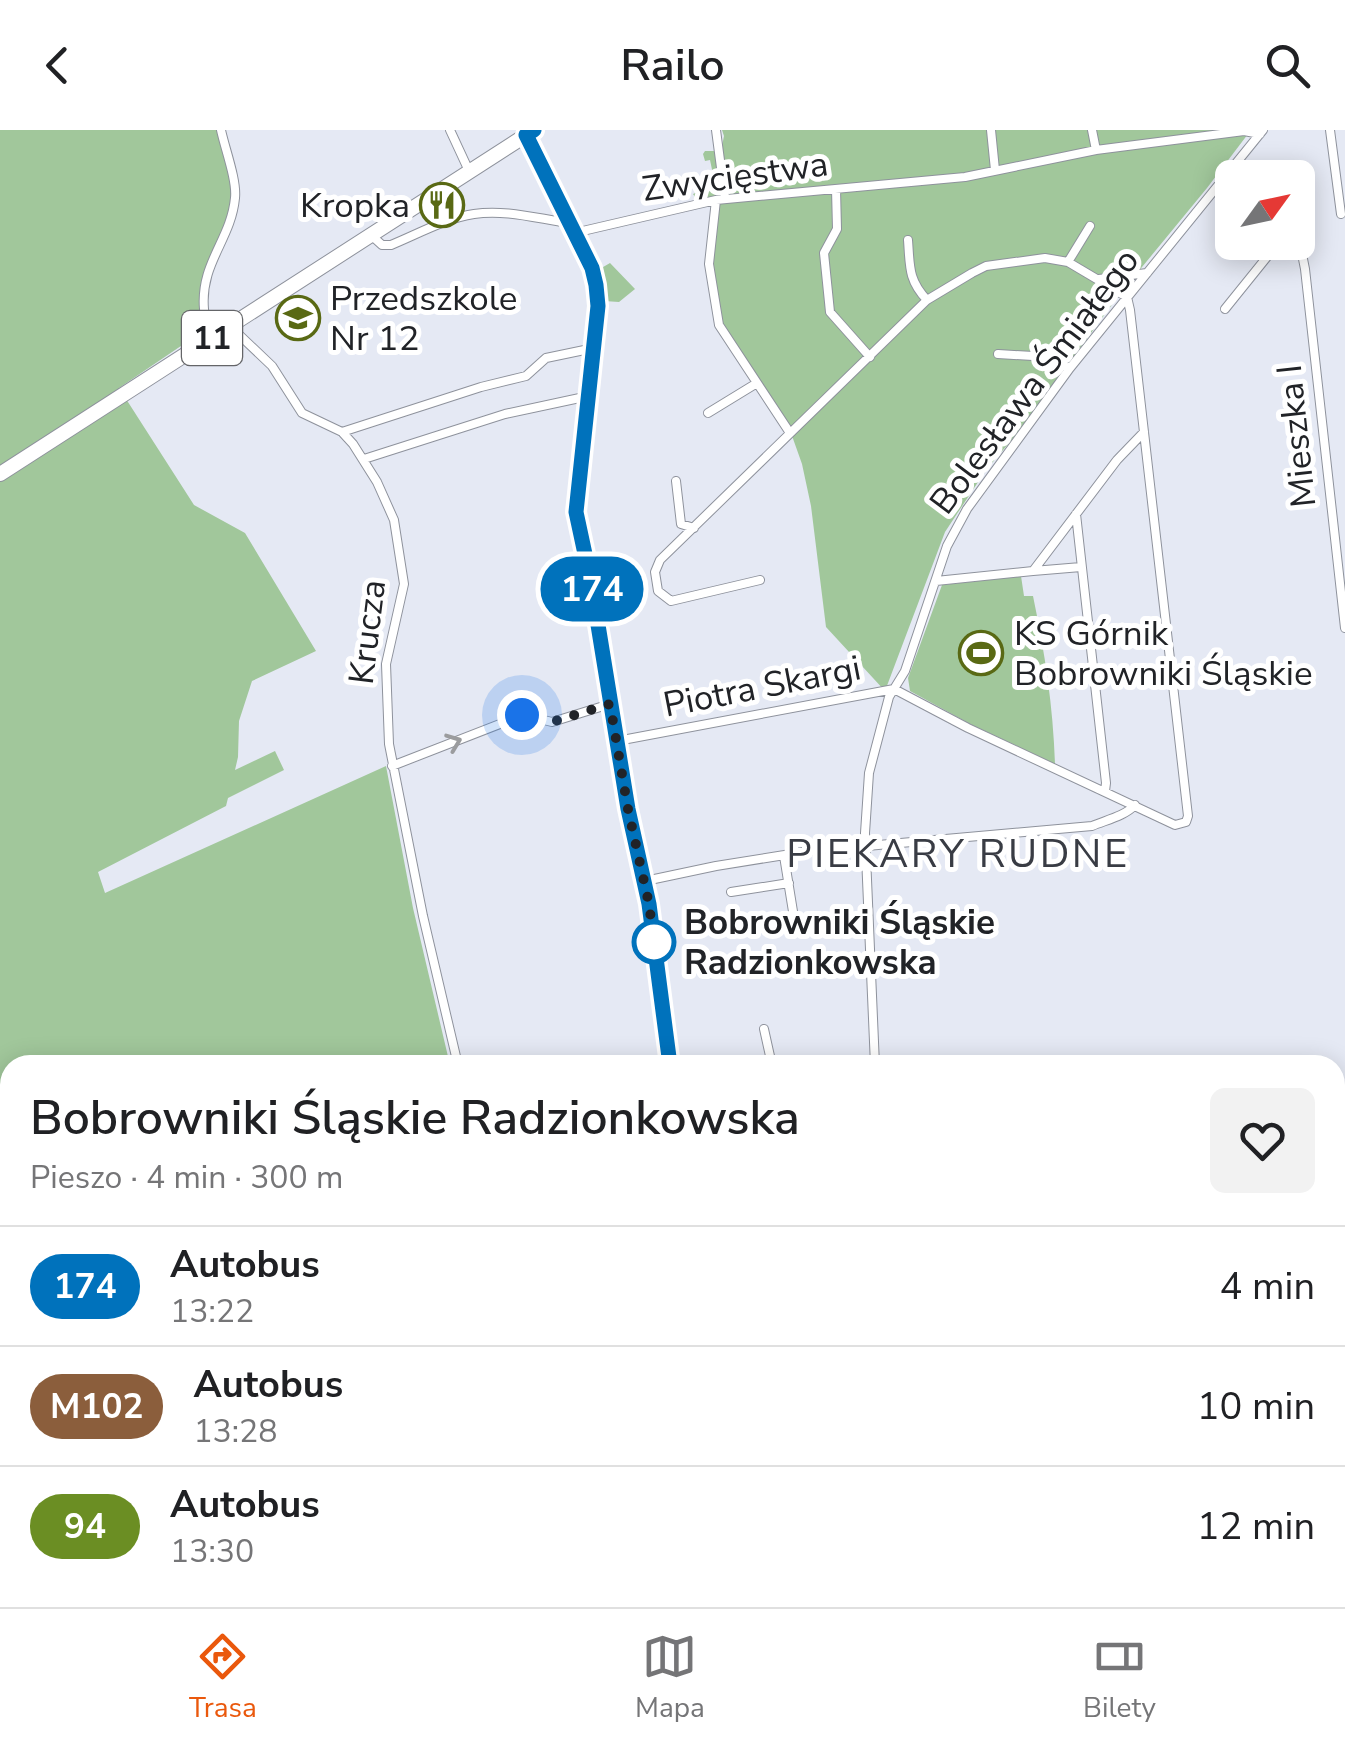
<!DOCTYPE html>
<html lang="pl">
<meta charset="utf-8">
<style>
body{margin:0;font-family:"Nunito Sans",sans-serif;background:#f2f2f2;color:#202124;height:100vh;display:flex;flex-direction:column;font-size:38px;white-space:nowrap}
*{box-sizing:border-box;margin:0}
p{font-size:32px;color:#757577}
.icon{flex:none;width:55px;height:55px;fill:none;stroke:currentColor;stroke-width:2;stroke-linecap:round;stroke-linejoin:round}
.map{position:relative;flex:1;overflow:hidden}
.details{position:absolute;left:0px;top:925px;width:1345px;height:552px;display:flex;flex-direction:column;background:#fff;border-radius:30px 30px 0 0;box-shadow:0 5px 25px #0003}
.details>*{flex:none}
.badge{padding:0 20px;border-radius:32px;font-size:35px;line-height:65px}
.needle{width:65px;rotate:57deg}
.fabs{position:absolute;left:1215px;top:30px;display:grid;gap:20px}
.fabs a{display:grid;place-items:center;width:100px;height:100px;border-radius:15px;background:#fff;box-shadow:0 5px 25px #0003;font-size:50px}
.you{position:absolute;width:50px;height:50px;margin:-25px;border:8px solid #fff;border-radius:50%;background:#1a73e8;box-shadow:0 0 0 15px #1a73e833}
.map>.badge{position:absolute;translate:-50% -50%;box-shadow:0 0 0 5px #fff}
.round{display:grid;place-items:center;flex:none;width:105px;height:105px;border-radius:15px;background:#f2f2f2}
.summary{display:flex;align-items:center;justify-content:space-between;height:170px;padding:0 30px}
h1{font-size:48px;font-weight:600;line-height:75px}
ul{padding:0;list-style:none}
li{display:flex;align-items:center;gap:30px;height:120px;padding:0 30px;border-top:2px solid #e0e0e0}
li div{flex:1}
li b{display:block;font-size:38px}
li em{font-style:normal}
li .badge{min-width:110px;font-weight:700;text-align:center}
header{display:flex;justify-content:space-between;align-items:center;height:130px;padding:0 30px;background:#fff;font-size:45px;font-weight:600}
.menu{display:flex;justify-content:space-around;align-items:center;height:140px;border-top:2px solid #e0e0e0;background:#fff;font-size:28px;color:#757577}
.menu a{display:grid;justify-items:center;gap:5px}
.menu .active{color:#ea580c}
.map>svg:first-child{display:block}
.green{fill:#a1c79b}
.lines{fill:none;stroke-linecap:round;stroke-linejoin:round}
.street-casing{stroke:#8e929c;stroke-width:10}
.secondary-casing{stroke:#8e929c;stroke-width:14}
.highway-casing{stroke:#8e929c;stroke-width:16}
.street{stroke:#fff;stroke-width:8}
.secondary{stroke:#fff;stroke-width:11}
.highway{stroke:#fff;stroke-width:14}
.oneway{stroke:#9b9c9e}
.line-casing{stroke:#fff;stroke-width:22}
.line{stroke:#0072bc;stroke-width:15}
.walk{stroke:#212327;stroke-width:10;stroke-dasharray:0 18}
.stop-dot{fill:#fff;stroke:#0072bc;stroke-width:5}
.labels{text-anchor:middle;stroke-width:10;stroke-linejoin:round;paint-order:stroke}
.shield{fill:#fff;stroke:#646568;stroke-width:2.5}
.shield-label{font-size:32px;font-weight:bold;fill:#212327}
.street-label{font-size:35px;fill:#212327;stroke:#fff}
.poi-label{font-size:35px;fill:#212327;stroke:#fff;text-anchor:start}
.stop-label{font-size:35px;font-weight:bold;fill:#212327;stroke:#fff;text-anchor:start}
.quarter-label{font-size:40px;letter-spacing:2.5px;fill:#393c44;stroke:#fff}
</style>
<header><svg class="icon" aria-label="back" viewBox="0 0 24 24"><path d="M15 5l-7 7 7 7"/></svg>Railo<svg class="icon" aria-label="search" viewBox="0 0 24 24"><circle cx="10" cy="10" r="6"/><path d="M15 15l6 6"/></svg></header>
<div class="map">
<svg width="1345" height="1477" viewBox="0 0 1345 1477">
<rect width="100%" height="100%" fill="#e5e9f4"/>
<!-- green -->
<path class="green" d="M 0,0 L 222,0 L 235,82 L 203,162 L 206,199 L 119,258 L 194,375 L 245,403 L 316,521 L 252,551 L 239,591 L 238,627 L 235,640 L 275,621 L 284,640 L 228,668 L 226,676 L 98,742 L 105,763 L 386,636 L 413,778 L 450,935 L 10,935 L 10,1468 L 379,1468 L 376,1477 L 0,1477 Z
M 722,0 L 1251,0 L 1207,58 L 1119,165 L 1015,306 L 986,340 L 945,402 L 885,561 L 826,497 L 811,376 L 802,334 L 791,303 L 722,195 L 712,157 L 714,67 L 697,70 L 693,64 L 703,60 L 704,63 L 710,61 L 710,55 L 715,54 L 710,30 L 705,31 L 703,24 L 705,21 L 715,21 L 719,31 L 724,6 Z
M 610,133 L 635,159 L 619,172 L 604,171 L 598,140 Z
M 1021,446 L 1024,466 L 1033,466 C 1045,524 1053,575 1055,634 L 972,595 L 910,561 L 908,548 L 942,455 Z"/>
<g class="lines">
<defs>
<path id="street" d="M 450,0 L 469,41
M 716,0 L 725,68
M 991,0 L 995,40
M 1092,0 L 1096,20
M 1330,0 L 1341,84
M 1220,52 L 1232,63
M 836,59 L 837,99 L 824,123 L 830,182 L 870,227
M 716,70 L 709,134 L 719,195 L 790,303
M 574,103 L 716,70 L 965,47 L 1096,20 L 1244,1 L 1260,4
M 371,105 L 382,115 L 391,115 C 418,104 446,88 474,84 C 505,79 539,89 570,93
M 908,110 C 910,136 908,150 927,170
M 1293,112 L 1302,124 L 1305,139 L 1345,498
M 1068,132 L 1090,96
M 1099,149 L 1147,143
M 1225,179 L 1279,112
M 231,197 L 272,236 L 302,283 L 342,302 L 353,314 L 377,352 L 394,390 L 404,454 L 386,534 L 389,614 L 423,786 L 458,935
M 210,209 C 206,199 205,190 204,179 C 200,133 231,110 235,68 C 237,50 225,19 221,0
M 998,224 L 1033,226 L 1070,238
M 708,283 L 757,253
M 342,302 L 481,257 L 526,246 L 546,228 L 594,218
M 364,329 L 505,284 L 589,266
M 676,351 L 681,394 L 694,398
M 1076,384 L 1106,653 L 1105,661
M 1033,441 L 1081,437
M 760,450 L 671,471 L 658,461 L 655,442 L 660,430 L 927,170 L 972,143 L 986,136 L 1045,128 L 1068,132 L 1127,167
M 936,451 L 1033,441 L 1117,330 L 1144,302
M 617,611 L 894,559 L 968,598 L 1175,695 L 1186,692 L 1188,686 L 1130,180 L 1127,167
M 392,636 L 523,585 L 552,592 L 610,574
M 867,716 L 1092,696 C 1106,690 1125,686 1135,675
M 784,726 L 796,800
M 645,751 L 716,736 L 866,712
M 731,762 L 789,753
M 764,899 L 772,935
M 875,935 L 865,703 L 869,643 L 889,567 L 905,541 L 947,416 L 967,379 L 1070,238 L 1263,0"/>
<path id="secondary" d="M 526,5 L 592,138 L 596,155 L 598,176 L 577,382 L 591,452 L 629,679 L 649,775 L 670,935
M 654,1477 L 657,1468"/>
<path id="highway" d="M 0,344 L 534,0"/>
</defs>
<!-- street casing -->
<use href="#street" class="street-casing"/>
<!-- secondary casing -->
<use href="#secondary" class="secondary-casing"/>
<!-- highway casing -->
<use href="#highway" class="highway-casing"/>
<!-- street -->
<use href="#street" class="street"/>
<!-- secondary -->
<use href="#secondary" class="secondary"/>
<!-- highway -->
<use href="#highway" class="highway"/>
</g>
<!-- one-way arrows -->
<defs><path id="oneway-chevron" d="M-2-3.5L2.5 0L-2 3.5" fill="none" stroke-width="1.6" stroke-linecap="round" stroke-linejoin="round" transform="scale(2.5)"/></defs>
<use class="oneway" href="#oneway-chevron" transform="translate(454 612) rotate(-21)"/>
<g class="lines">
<defs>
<path id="line" d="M 534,0 L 526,5 L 592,138 L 596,155 L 598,176 L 576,382 L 591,452 L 628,679 L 649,774 L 670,935"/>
</defs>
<!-- line casing -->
<use href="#line" class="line-casing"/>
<!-- line -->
<use href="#line" class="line"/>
<!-- walk -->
<path class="walk" d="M 522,585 L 552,592 L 610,574 L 628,679 L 649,774 L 654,812"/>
</g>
<!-- icons -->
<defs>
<symbol id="restaurant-ring" viewBox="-11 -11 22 22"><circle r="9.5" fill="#fff" stroke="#596914" stroke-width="1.5"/><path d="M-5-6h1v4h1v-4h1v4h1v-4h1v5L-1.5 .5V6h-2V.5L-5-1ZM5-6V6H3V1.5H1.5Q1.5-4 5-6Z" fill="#596914"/></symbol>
<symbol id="school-ring" viewBox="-11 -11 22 22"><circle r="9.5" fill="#fff" stroke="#596914" stroke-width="1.5"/><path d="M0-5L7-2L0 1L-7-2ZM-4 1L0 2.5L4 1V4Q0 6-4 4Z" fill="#596914"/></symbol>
<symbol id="stadium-ring" viewBox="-11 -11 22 22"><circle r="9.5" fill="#fff" stroke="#596914" stroke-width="1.5"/><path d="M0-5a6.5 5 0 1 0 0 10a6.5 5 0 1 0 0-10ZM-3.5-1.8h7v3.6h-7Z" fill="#596914"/></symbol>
</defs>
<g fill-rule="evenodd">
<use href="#restaurant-ring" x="417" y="50" width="50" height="50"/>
<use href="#school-ring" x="273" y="163" width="50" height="50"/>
<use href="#stadium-ring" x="956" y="498" width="50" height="50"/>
</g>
<!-- markers -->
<circle class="stop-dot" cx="654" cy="812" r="20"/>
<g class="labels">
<!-- shield labels -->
<rect class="shield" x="182" y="181" width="60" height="54" rx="8"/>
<g class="shield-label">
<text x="212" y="219">11</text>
</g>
<!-- street labels -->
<g class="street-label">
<text transform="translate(735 46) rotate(-8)" y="12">Zwycięstwa</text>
<text transform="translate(1034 251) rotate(-53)" y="12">Bolesława Śmiałego</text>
<text transform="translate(1296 306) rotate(-96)" y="12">Mieszka I</text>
<text transform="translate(367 502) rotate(-83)" y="12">Krucza</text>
<text transform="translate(762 556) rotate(-11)" y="12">Piotra Skargi</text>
</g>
<!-- poi labels -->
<g class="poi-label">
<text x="410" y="87" text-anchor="end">Kropka</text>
<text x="330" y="180">Przedszkole<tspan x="330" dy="40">Nr 12</tspan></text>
<text x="1014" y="515">KS Górnik<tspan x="1014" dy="40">Bobrowniki Śląskie</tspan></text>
</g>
<!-- stop labels -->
<g class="stop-label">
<text x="684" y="804">Bobrowniki Śląskie<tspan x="684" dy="40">Radzionkowska</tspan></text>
</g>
<!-- quarter labels -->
<g class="quarter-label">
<text x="958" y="737">PIEKARY RUDNE</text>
</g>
</g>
</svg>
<div class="fabs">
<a><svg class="needle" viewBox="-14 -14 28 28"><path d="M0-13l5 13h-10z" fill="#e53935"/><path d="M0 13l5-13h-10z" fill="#757577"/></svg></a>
</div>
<div class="you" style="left:522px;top:585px"></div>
<b class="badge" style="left:592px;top:459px;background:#0072bc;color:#fff">174</b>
<section class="details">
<div class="summary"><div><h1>Bobrowniki Śląskie Radzionkowska</h1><p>Pieszo · 4 min · 300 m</p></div><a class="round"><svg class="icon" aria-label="heart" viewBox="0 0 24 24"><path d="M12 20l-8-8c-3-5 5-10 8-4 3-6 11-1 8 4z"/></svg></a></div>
<ul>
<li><span class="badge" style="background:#0072bc;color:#fff">174</span><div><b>Autobus</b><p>13:22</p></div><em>4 min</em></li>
<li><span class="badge" style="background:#8b5e3c;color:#fff">M102</span><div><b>Autobus</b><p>13:28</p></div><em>10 min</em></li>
<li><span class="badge" style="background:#6b8e23;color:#fff">94</span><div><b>Autobus</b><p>13:30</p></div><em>12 min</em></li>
</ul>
</section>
</div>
<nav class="menu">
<a class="active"><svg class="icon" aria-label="directions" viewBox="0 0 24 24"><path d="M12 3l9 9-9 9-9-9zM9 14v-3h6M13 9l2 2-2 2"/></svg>Trasa</a>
<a><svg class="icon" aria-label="map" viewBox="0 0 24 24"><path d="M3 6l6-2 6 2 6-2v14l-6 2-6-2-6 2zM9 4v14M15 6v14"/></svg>Mapa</a>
<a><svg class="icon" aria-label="tickets" viewBox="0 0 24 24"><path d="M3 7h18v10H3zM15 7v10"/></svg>Bilety</a>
</nav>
